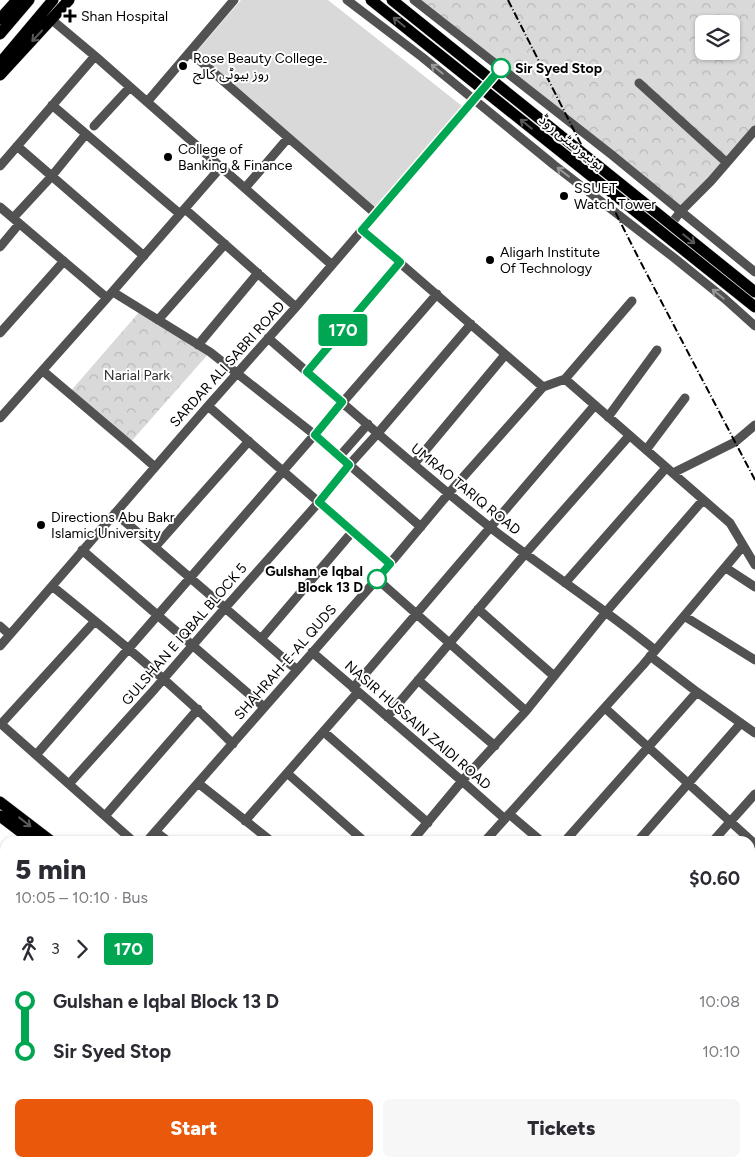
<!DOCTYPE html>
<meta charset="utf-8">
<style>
body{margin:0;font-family:Figtree,"Noto Sans Arabic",sans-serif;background:#f7f7f7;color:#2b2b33;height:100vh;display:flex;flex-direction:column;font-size:19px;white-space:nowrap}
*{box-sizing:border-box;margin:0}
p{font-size:16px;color:#7c7c81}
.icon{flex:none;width:28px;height:28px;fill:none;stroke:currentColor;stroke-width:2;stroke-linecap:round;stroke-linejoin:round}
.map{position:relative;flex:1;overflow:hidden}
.sheet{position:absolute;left:0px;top:836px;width:755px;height:331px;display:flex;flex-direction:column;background:#fff;border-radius:15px 15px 0 0;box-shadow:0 1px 4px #0004}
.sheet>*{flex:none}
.badge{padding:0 10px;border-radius:4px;font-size:18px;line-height:32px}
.controls{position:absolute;left:695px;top:15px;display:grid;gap:10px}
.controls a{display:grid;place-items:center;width:45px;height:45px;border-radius:8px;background:#fff;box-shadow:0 1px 4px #0004;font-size:25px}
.map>.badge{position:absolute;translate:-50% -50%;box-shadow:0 0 0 2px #fff}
.legs{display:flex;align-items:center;gap:8px;height:55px;padding:0 15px;font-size:16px}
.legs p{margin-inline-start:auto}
.overview{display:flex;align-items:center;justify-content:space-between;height:85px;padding:0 15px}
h1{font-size:28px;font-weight:800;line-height:38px}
.action{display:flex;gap:10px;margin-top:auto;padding:10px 15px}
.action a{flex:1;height:58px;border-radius:8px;background:#ea580c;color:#fff;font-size:20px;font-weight:800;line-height:58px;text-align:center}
.action a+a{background:#f7f7f7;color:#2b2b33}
ul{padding:0 15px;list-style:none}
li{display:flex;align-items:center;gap:18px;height:50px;font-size:19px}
li i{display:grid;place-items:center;width:8px;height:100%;margin:0 6px;background:currentColor}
li i::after{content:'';width:12px;height:12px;margin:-6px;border:4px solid;border-radius:50%;background:#fff}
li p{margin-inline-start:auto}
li:first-child i{background:linear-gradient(#0000 50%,currentColor 0)}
li:last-child i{background:linear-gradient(currentColor 50%,#0000 0)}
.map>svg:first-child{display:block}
.grass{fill:#d9d9d9}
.park{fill:url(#park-crowns);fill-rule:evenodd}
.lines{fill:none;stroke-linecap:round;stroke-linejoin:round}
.major-casing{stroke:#dbdbdb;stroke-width:12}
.minor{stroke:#525252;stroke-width:9}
.major{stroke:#000;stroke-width:11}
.rail{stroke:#000;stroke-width:2;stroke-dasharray:8 2.5 1 2.5;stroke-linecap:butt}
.major-bridge-casing{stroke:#dbdbdb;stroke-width:12;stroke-linecap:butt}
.major-bridge{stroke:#000;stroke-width:11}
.oneway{stroke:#595959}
.oneway2{stroke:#979797}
.line-1-casing{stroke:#fff;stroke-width:11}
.line-1{stroke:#00a651;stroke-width:8}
.poi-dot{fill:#000;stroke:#fff;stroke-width:2}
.stop-1-dot{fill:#fff;stroke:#00a651;stroke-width:2.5}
.labels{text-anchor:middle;stroke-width:4;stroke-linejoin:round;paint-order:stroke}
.poi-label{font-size:14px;fill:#000;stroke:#fff;text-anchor:start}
.stop-label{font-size:14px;font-weight:bold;fill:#000;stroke:#fff;text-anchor:start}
.street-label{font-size:14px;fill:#000;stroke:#fff}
.park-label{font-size:14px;fill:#303030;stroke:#fff}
</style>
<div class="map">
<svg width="755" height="1167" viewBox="0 0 755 1167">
<defs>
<pattern id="park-crowns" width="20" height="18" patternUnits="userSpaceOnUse" patternTransform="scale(1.25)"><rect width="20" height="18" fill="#d9d9d9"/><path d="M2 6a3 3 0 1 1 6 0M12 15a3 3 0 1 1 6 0" fill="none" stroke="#b8b8b8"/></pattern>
</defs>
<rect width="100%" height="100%" fill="#fff"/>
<!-- grass -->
<path class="grass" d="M 241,0 L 328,0 L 462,106 L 375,207 L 196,52 Z"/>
<!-- park -->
<path class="park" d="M 414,0 L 755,0 L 755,129 L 682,212 ZM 704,24 L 731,24 L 731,51 L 704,51 Z
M 141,310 L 210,352 L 129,444 L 69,393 Z
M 755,893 L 755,980 L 754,980 L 750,976 L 750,898 Z"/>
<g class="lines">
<defs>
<path id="major" d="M 0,19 L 17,0
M 0,34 L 29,0
M 0,63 L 53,0
M 0,75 L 69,0
M 0,802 L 51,841
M 0,816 L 33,841
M 444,1162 L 450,1167
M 464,1162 L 470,1167"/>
</defs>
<!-- major casing -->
<use href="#major" class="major-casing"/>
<!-- minor -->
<path class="minor" d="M 347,0 L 422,57 L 554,165 L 673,257 L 725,299 L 755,326
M 414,0 L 612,155 L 755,272
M 52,20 L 95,56 L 332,265
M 190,52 L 376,214
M 639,83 L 726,162
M 147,102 L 234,0
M 52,105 L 180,214
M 94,126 L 130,87
M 17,146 L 144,256
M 0,166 L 95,56
M 245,188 L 288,138
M 0,207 L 107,298
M 185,209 L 296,307
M 13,218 L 51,177 L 86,134
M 668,228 L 681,211 L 711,181 L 755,130
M 362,230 L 543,387
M 0,247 L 19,224
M 113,292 L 210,352 L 315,435 L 421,527
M 158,320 L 225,244
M 0,333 L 64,261
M 268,338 C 342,402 414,467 491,528 C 545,570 602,607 655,650
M 198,345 L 258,273
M 43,371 L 129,444 L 155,467
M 307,372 L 400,262
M 565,379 L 730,523 L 755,565
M 208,406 L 390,564
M 608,417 L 657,350
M 0,418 L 107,298 L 221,167
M 646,450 L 685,398
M 339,457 L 368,424
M 414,464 L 505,355
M 673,473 L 735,442 L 755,425
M 115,513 L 297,670
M 155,547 L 249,441
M 82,550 L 264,707
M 726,568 L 755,587
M 377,579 L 526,711
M 565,583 L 666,468
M 52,586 C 114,636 176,687 233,744
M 478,609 L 554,676
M 684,616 L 755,660
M 0,626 L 9,634
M 261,639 L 353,531
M 0,646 L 208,406 L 296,307 L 501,68
M 312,652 L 462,781 L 505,819
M 650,656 L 697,692 L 755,733
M 418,680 L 495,746
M 353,688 L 595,405
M 605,708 L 755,844
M 387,717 L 525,554 L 629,436
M 0,723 L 133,841
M 1,724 L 95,621
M 324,732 L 428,823
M 36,755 L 437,294
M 287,773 L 364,841
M 198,783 L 271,841
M 69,784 L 153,691 L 225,608 L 319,502 L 349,465 L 378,433 L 471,324
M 509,814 L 541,841
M 105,816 L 198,709
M 245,821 L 358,692
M 156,832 L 168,841
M 147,841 L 377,579 L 449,493 L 543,387 L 565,379 L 632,301
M 412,841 L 462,781 L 526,711 L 606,612 L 703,500
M 485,841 L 643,665 L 743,546
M 565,841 L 697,692
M 638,841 L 741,723
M 713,841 L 755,794
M 0,876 L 5,880
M 750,887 L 755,881
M 0,948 L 5,943
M 0,1024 L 5,1018
M 0,1033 L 5,1037
M 750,1037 L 755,1031
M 0,1100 L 5,1095
M 750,1121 L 755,1116
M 0,1134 L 5,1138
M 34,1162 L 39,1167
M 149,1162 L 154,1167
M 198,1162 L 203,1167
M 320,1162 L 325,1167
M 597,1162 L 603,1167
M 707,1162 L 713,1167
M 63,1167 L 67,1162
M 127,1167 L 131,1162
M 255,1167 L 258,1162
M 378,1167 L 382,1162
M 504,1167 L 508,1162"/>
<!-- major -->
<use href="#major" class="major"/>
<!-- rail -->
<path class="rail" d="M 508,0 L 639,259 L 755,480"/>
<defs>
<path id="major-bridge" d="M 371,0 L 755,307
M 392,0 L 755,292"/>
</defs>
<!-- major-bridge casing -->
<use href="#major-bridge" class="major-bridge-casing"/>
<!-- major-bridge -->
<use href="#major-bridge" class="major-bridge"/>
</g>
<!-- one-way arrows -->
<defs><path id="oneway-shaft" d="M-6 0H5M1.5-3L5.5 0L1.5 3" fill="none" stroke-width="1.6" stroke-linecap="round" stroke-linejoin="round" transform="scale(1.25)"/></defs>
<g class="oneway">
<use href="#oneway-shaft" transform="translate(399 22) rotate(-141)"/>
<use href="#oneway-shaft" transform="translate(37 36) rotate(133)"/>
<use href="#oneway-shaft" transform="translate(526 124) rotate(-141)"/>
<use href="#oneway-shaft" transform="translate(689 239) rotate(39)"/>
<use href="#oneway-shaft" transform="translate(25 822) rotate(38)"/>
</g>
<g class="oneway2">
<use href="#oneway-shaft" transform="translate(437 69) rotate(-141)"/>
<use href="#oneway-shaft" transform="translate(563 172) rotate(-142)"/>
<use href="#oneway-shaft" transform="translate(718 294) rotate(-141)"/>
</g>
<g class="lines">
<defs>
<path id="line-1" d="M 377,579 L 390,564 L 319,502 L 349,465 L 315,435 L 342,402 L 307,372 L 400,262 L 362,230 L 501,68"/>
</defs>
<!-- line-1 casing -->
<use href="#line-1" class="line-1-casing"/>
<!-- line-1 -->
<use href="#line-1" class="line-1"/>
</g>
<!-- markers -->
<g class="poi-dot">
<path d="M67.5 8.5h5v5h5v5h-5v5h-5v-5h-5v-5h5z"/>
<circle cx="183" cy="66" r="5"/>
<circle cx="168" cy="157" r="5"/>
<circle cx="564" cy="196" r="5"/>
<circle cx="490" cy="260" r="5"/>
<circle cx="41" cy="525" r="5"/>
</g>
<g class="stop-1-dot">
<circle cx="501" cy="68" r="9"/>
<circle cx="377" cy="579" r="9"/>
</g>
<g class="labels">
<!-- poi labels -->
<g class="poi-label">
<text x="81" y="21">Shan Hospital</text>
<text x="193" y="63">Rose Beauty College۔<tspan x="193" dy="16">روز بیوٹی کالج</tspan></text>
<text x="178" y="154">College of<tspan x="178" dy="16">Banking &amp; Finance</tspan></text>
<text x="574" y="193">SSUET<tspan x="574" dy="16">Watch Tower</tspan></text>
<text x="500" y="257">Aligarh Institute<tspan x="500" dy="16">Of Technology</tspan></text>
<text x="51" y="522">Directions Abu Bakr<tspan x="51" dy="16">Islamic University</tspan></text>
</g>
<!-- stop labels -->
<g class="stop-label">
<text x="515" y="73">Sir Syed Stop</text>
<text x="363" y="576" text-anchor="end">Gulshan e Iqbal<tspan x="363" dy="16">Block 13 D</tspan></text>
</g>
<!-- street labels -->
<g class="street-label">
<text transform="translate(572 142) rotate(39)" y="5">یونیورسٹی روڈ</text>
<text transform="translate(227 364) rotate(-48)" y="5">SARDAR ALI SABRI ROAD</text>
<text transform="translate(466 489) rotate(39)" y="5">UMRAO TARIQ ROAD</text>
<text transform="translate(184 634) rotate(-49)" y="5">GULSHAN E IQBAL BLOCK 5</text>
<text transform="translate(285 662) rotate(-49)" y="5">SHAHRAH-E-AL QUDS</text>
<text transform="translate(418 725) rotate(41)" y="5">NASIR HUSSAIN ZAIDI ROAD</text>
</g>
<!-- park labels -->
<g class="park-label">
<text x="137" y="380">Narial Park</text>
</g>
</g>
</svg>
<div class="controls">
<a><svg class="icon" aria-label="layers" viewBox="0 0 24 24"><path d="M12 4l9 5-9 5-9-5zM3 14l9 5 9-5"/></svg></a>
</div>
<b class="badge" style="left:343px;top:330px;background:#00a651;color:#fff">170</b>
<section class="sheet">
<div class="overview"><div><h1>5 min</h1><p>10:05 – 10:10 · Bus</p></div><b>$0.60</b></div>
<div class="legs"><svg class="icon" aria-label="walk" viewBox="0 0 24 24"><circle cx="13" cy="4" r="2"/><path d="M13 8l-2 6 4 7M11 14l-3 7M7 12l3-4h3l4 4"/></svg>3<svg class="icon" aria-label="forward" viewBox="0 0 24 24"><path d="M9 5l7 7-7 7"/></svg><b class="badge" style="background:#00a651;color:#fff">170</b></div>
<ul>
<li><i style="color:#00a651"></i><b>Gulshan e Iqbal Block 13 D</b><p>10:08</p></li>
<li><i style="color:#00a651"></i><b>Sir Syed Stop</b><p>10:10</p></li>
</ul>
<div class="action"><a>Start</a><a>Tickets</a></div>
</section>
</div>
